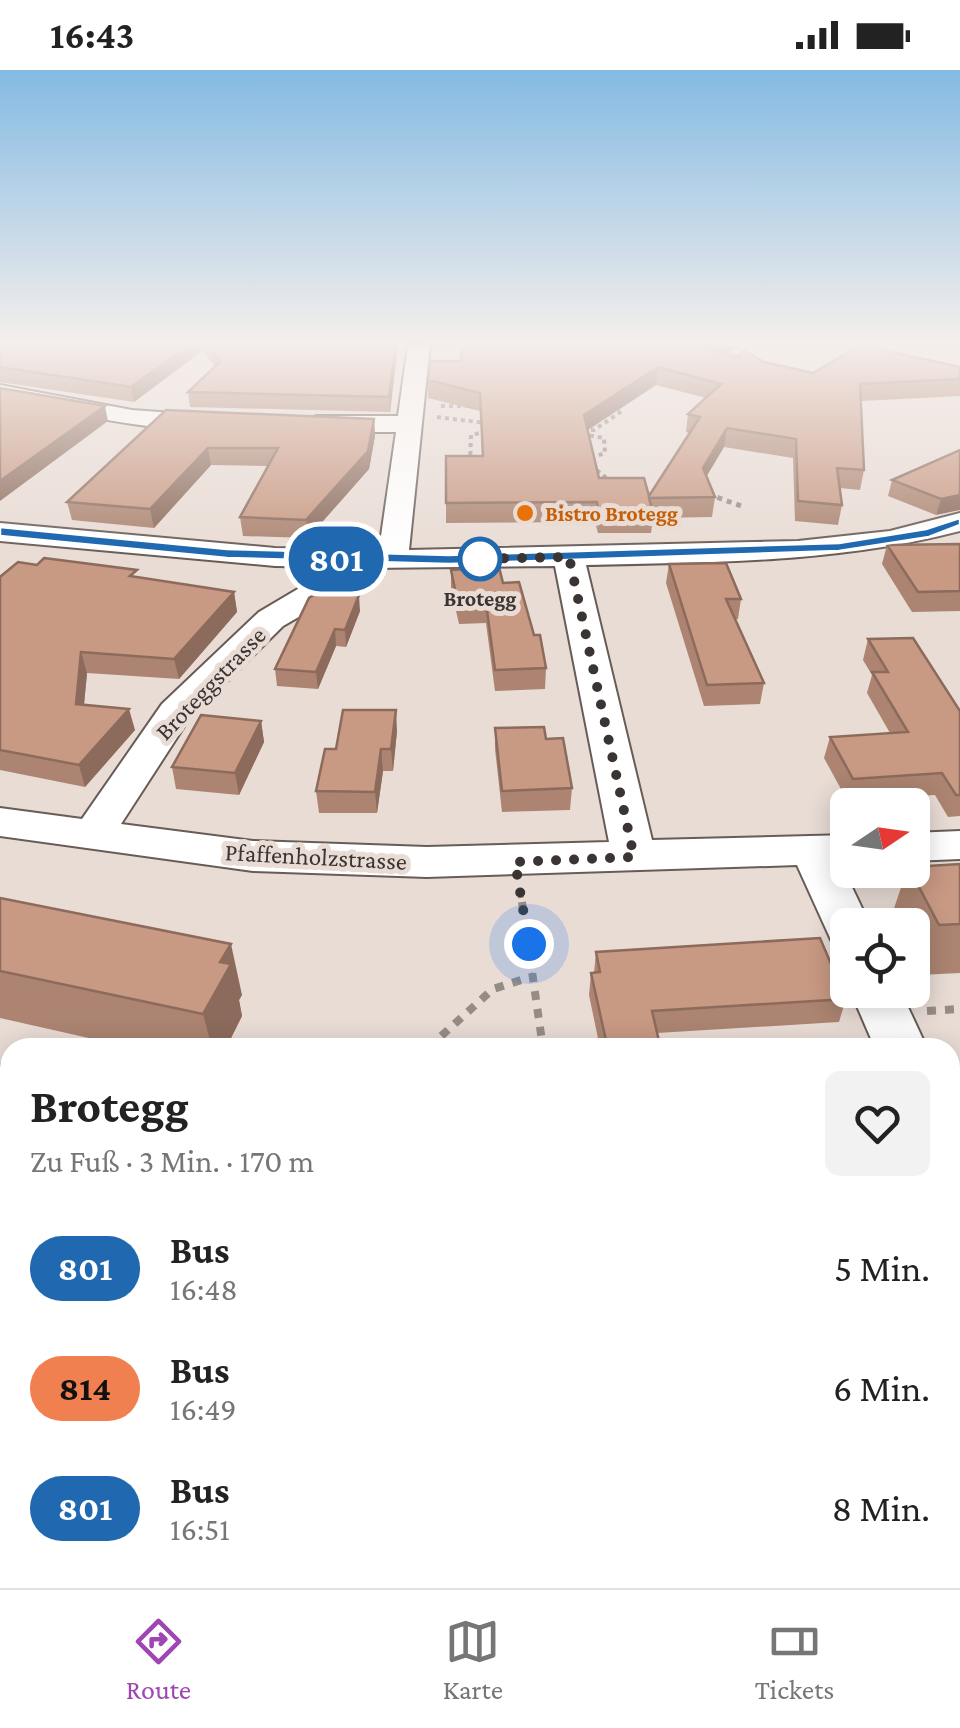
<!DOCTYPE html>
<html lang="de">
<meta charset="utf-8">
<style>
body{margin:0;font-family:"Crimson Pro",serif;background:#f2f2f2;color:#222;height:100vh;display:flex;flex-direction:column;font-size:38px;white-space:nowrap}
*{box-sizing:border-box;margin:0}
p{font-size:32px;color:#767676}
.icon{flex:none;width:55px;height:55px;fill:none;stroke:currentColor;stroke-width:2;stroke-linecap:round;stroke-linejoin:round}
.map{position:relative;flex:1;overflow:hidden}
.side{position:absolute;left:0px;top:968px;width:960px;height:552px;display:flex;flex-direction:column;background:#fff;border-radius:30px 30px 0 0;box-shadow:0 5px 25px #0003}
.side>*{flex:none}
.badge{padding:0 20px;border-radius:32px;font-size:35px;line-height:65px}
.needle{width:65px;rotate:77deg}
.fabs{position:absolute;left:830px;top:718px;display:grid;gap:20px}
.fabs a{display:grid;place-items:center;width:100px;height:100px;border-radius:15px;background:#fff;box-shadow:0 5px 25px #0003;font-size:50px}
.you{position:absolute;width:50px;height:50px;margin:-25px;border:8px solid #fff;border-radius:50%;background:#1a73e8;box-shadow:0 0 0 15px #1a73e833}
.map>.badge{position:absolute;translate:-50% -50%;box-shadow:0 0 0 5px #fff}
.round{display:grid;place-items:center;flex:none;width:105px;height:105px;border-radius:15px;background:#f2f2f2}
.summary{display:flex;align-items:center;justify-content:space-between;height:170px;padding:0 30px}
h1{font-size:48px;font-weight:700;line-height:75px}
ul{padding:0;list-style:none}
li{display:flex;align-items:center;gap:30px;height:120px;padding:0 30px}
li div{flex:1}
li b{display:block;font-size:38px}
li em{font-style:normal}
li .badge{min-width:110px;font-weight:700;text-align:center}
.status{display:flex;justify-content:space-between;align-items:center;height:70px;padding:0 50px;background:#fff;direction:ltr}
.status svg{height:28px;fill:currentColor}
.dock{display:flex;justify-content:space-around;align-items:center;height:140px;border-top:2px solid #e0e0e0;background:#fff;font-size:28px;color:#767676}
.dock a{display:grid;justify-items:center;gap:5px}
.dock .on{color:#9e46b3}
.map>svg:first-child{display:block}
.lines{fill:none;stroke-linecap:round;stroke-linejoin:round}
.minor-casing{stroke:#685c57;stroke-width:4}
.path-far4{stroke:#958c87;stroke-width:4;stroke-dasharray:4 4;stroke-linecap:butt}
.path-far3{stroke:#958c87;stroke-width:5;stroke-dasharray:5 5;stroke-linecap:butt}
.path-far2{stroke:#958c87;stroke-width:6;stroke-dasharray:8 8;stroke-linecap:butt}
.path-far1{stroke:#958c87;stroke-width:8;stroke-dasharray:9 9;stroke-linecap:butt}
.path{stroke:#958c87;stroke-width:10;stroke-dasharray:11 11;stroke-linecap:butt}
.minor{fill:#fff;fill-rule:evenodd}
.wall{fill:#ac8471;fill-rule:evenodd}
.shaded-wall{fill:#8c6b5c}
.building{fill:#c89983;stroke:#8c6b5c;stroke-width:2.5;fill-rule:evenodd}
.line{fill:#2069b0;stroke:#fff;stroke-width:2.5}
.walk{stroke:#3a3533;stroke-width:10;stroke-dasharray:0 18}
.food-dot{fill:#e8710a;stroke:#e9dcd5;stroke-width:4}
.stop-dot{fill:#fff;stroke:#2069b0;stroke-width:5}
.labels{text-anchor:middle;stroke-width:10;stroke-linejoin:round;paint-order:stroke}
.far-food-label{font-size:22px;font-weight:bold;fill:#c56008;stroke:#e9dcd5;text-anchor:start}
.far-stop-label{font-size:22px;font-weight:bold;fill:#3a3533;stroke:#e9dcd5}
.street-label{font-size:25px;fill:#3a3533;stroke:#e9dcd5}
</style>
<div class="status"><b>16:43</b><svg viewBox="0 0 49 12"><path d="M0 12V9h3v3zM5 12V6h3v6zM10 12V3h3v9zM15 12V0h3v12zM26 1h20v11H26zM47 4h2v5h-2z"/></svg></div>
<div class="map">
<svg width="960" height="1518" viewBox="0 0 960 1518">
<rect width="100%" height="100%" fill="#e9dcd5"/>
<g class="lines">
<defs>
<path id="minor" d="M 408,275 L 430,275 L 409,480 L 798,471 L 890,461 L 960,443 L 960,461 C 837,493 713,492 586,495 L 652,770 L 848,765 L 848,794 L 841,794 L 870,855 L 848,855 L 848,875 L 831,870 L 797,795 L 427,807 L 253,801 L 0,766 L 0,738 L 82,749 L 162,634 L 259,542 L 335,497 L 275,496 L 0,471 L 0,453 L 275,478 L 379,480 L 396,362 L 316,362 L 303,354 L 316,346 L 398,346 ZM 555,496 L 609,772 L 427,777 L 253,771 L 121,754 L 189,649 L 283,556 L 349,518 L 367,498 Z
M 0,315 L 132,340 L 215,346 L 228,354 C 209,375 34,336 0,329 Z
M 960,761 L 960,789 L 912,791 L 912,763 Z
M 850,920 L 900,920 L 927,978 L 875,978 Z
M 950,1063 L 960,1067 L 960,1136 L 950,1132 Z"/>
</defs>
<!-- minor casing -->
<use href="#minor" class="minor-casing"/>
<!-- path-far4 -->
<path class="path-far4" d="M 441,336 L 468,336
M 437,347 L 486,353
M 583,359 L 594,360 L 622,341 L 615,337
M 582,364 L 604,368 L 605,383 L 593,387 C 593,402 603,405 614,413
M 470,393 L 471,365 L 485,362"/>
<!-- path-far3 -->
<path class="path-far3" d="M 708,424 L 744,437"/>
<!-- path-far2 -->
<path class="path-far2" d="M 520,820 L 522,835"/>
<!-- path-far1 -->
<path class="path-far1" d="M 522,832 L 543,978
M 927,941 L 960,939
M 428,978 L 493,919 L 534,906
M 0,995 L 10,997"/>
<!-- path -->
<path class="path" d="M 950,1206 L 960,1205
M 0,1215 L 10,1218
M 470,1510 L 470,1518
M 536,1518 L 537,1510"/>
<!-- minor -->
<use href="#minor" class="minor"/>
</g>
<!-- wall -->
<path class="wall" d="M 0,275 L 398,275 L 390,342 L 190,337 L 188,322 L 215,297 L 202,281 L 134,332 L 0,312 Z
M 745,275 L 724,284 L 813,303 L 960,297 L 960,326 L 861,331 L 864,400 L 860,420 L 840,418 L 842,435 L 838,455 L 795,451 L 793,388 L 724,377 L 706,407 L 715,427 L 712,447 L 653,448 L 651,463 L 598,463 L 595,452 L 446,453 L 446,386 L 482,386 L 480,341 L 428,328 L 428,310 L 461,291 ZM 656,315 L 706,328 L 688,344 L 686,362 L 689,363 L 649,426 L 599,408 L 588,360 Z
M 166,340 L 374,349 L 375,366 L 369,399 L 308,468 L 243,466 L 240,447 L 268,396 L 211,395 L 154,458 L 72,450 L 67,432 Z
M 960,380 L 936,445 L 888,426 L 892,410 Z
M 960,474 L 960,541 L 912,542 L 882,494 L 887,475 Z
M 669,494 L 741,529 L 738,549 L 735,549 L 764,613 L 760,634 L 704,636 L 666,513 Z
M 451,500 L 503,513 L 534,565 L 546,598 L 545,619 L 495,621 L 486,553 L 459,554 L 451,519 Z
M 0,507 L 138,508 L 234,522 L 237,542 L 179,609 L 87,603 L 84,635 L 135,660 L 85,717 L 0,700 Z
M 360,541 L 346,577 L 336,576 L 318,619 L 277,616 L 275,599 Z
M 868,569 L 960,641 L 960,746 L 948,747 L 935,725 L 847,730 L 824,688 L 830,667 L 890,663 L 867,623 L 872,605 L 863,590 Z
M 261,651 L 264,672 L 239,725 L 176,719 L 172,697 Z
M 495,658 L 546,669 L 572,718 L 570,740 L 502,742 L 495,679 Z
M 397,661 L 393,701 L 383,701 L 377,743 L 319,743 L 316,721 L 336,679 Z
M 960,794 L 960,903 L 920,905 L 912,890 L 912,855 L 895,855 L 891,847 L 907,800 Z
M 0,828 L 242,925 L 239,930 L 242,946 L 226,978 L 133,978 L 0,948 Z
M 596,882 L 846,929 L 839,952 L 657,963 L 659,971 L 658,978 L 600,978 L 589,925 L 591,903 L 594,903 Z
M 0,1015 L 10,1017 L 10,1162 L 0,1159 Z
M 0,1275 L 10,1278 L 10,1461 L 0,1458 Z
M 960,1309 L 960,1454 L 950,1455 L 950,1310 Z
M 166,1510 L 324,1510 L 321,1518 L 192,1518 Z
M 641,1510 L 729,1510 L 731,1518 L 642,1518 Z"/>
<!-- shaded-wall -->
<path class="shaded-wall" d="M 189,275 L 201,275 L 202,281 L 134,332 L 131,317 Z
M 396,275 L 398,275 L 390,342 L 389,327 Z
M 710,275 L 745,275 L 699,296 L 701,279 Z
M 658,297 L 656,315 L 583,363 L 584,345 Z
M 105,336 L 108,351 L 0,431 L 0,411 Z
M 374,349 L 375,366 L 369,399 L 308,468 L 306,450 Z
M 727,358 L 724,377 L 700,417 L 703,398 Z
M 208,378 L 211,395 L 154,458 L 150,439 Z
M 960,425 L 960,440 L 936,445 L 941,429 Z
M 234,522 L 237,542 L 179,609 L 174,589 Z
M 359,525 L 360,541 L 346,577 L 345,560 Z
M 335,559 L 336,576 L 318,619 L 316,602 Z
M 81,582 L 87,603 L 82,655 L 76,634 Z
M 129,639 L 135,660 L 85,717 L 79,695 Z
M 396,640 L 397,661 L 393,701 L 391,679 Z
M 261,651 L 264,672 L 239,725 L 235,703 Z
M 381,679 L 383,701 L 377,743 L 375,722 Z
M 231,874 L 242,925 L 239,930 L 242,946 L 226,978 L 212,978 L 203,944 L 220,892 Z
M 300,1510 L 324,1510 L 321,1518 L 297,1518 Z"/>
<!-- building -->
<path class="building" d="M 0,275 L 189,275 L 131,317 L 0,297 Z
M 206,275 L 396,275 L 389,327 L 188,322 L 220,292 Z
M 462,275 L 710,275 L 701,279 L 739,287 L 743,280 L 764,292 L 813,303 L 861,275 L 960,297 L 960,309 L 860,314 L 864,400 L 837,398 L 842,435 L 798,431 L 796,369 L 727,358 L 703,398 L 715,427 L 649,428 L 653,443 L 599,443 L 597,432 L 446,433 L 446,386 L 483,386 L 480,323 L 428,310 L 430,291 L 461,291 ZM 658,297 L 721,314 L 688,344 L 700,347 L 649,426 L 644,408 L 599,408 L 584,345 Z
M 0,318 L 105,336 L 0,411 Z
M 166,340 L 374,349 L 368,381 L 306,450 L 240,447 L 278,378 L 208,378 L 150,439 L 67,432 Z
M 960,380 L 960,425 L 941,429 L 892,410 Z
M 960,474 L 960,521 L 918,522 L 887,475 Z
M 44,488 L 137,500 L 130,506 L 234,522 L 174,589 L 81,582 L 76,634 L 129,639 L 79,695 L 0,680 L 0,507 L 18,492 L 37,495 Z
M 726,493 L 741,529 L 726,529 L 764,613 L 707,615 L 669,494 Z
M 499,497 L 503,513 L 519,512 L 534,565 L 540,565 L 546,598 L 495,600 L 486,533 L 458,534 L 451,500 Z
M 319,522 L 359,525 L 345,560 L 335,559 L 316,602 L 275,599 L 309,528 Z
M 913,568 L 960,641 L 960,725 L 956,725 L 942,703 L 853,709 L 830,667 L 908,662 L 872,602 L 888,602 L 868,569 Z
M 343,640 L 396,640 L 391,679 L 381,679 L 375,722 L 316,721 L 325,679 L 336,679 Z
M 201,645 L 261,651 L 235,703 L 172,697 Z
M 544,657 L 546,669 L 563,668 L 572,718 L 502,721 L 495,658 Z
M 960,794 L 960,854 L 939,855 L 910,800 L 912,800 L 912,797 Z
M 0,828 L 231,874 L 220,892 L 231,894 L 203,944 L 0,901 Z
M 820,868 L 846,929 L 652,941 L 659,971 L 607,975 L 591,903 L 600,902 L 596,882 Z
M 0,1015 L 10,1017 L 10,1119 L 0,1116 Z
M 0,1275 L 10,1278 L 10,1430 L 0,1427 Z
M 960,1309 L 960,1433 L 950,1434 L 950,1310 Z
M 271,1510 L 300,1510 L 297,1518 Z
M 651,1510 L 729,1510 L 731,1518 L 652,1518 Z"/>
<!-- sky -->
<linearGradient id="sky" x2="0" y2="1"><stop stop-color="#84bae3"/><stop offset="0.56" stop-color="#f5efec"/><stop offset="1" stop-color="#f5efec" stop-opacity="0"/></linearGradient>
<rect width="960" height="487" fill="url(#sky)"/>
<!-- line -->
<path class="line" d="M 960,448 L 960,455 L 929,467 L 839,481 L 449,494 L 227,488 L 0,466 L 0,457 L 227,479 L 449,485 L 839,473 L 926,459 Z"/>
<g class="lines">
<!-- walk -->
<path class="walk" d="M 480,489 L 474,489 L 569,487 L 634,787 L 515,792 L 529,874"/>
</g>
<!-- markers -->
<circle class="food-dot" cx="525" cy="443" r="10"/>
<circle class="stop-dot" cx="480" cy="489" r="20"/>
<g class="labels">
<!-- far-food labels -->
<g class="far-food-label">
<text x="545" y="451">Bistro Brotegg</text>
</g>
<!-- far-stop labels -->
<g class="far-stop-label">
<text x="480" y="536">Brotegg</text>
</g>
<!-- street labels -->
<g class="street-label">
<text transform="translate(210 613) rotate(-46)" y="9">Broteggstrasse</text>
<text transform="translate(316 786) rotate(3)" y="9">Pfaffenholzstrasse</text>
</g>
</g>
</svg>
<div class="fabs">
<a><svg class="needle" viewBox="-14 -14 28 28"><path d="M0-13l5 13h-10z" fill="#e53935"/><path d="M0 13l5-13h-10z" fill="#767676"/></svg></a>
<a><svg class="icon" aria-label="locate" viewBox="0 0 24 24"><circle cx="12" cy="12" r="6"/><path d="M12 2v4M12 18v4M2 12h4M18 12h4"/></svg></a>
</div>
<div class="you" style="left:529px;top:874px"></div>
<b class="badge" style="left:336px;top:489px;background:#2069b0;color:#fff">801</b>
<section class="side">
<div class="summary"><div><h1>Brotegg</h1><p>Zu Fuß · 3 Min. · 170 m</p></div><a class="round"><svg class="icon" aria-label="heart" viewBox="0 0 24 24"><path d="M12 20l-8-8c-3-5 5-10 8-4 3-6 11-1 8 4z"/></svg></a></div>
<ul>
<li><span class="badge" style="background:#2069b0;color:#fff">801</span><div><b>Bus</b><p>16:48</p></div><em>5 Min.</em></li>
<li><span class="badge" style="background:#f0804f;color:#111">814</span><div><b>Bus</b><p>16:49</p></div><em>6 Min.</em></li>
<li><span class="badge" style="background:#2069b0;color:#fff">801</span><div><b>Bus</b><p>16:51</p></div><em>8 Min.</em></li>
</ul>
</section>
</div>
<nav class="dock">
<a class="on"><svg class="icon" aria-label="directions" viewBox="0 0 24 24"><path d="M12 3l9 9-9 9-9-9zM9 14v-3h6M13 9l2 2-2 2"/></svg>Route</a>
<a><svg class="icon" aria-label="map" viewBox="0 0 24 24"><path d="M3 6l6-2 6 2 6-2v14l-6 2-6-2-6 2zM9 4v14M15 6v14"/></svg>Karte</a>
<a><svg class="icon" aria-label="tickets" viewBox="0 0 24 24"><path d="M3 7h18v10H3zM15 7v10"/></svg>Tickets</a>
</nav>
